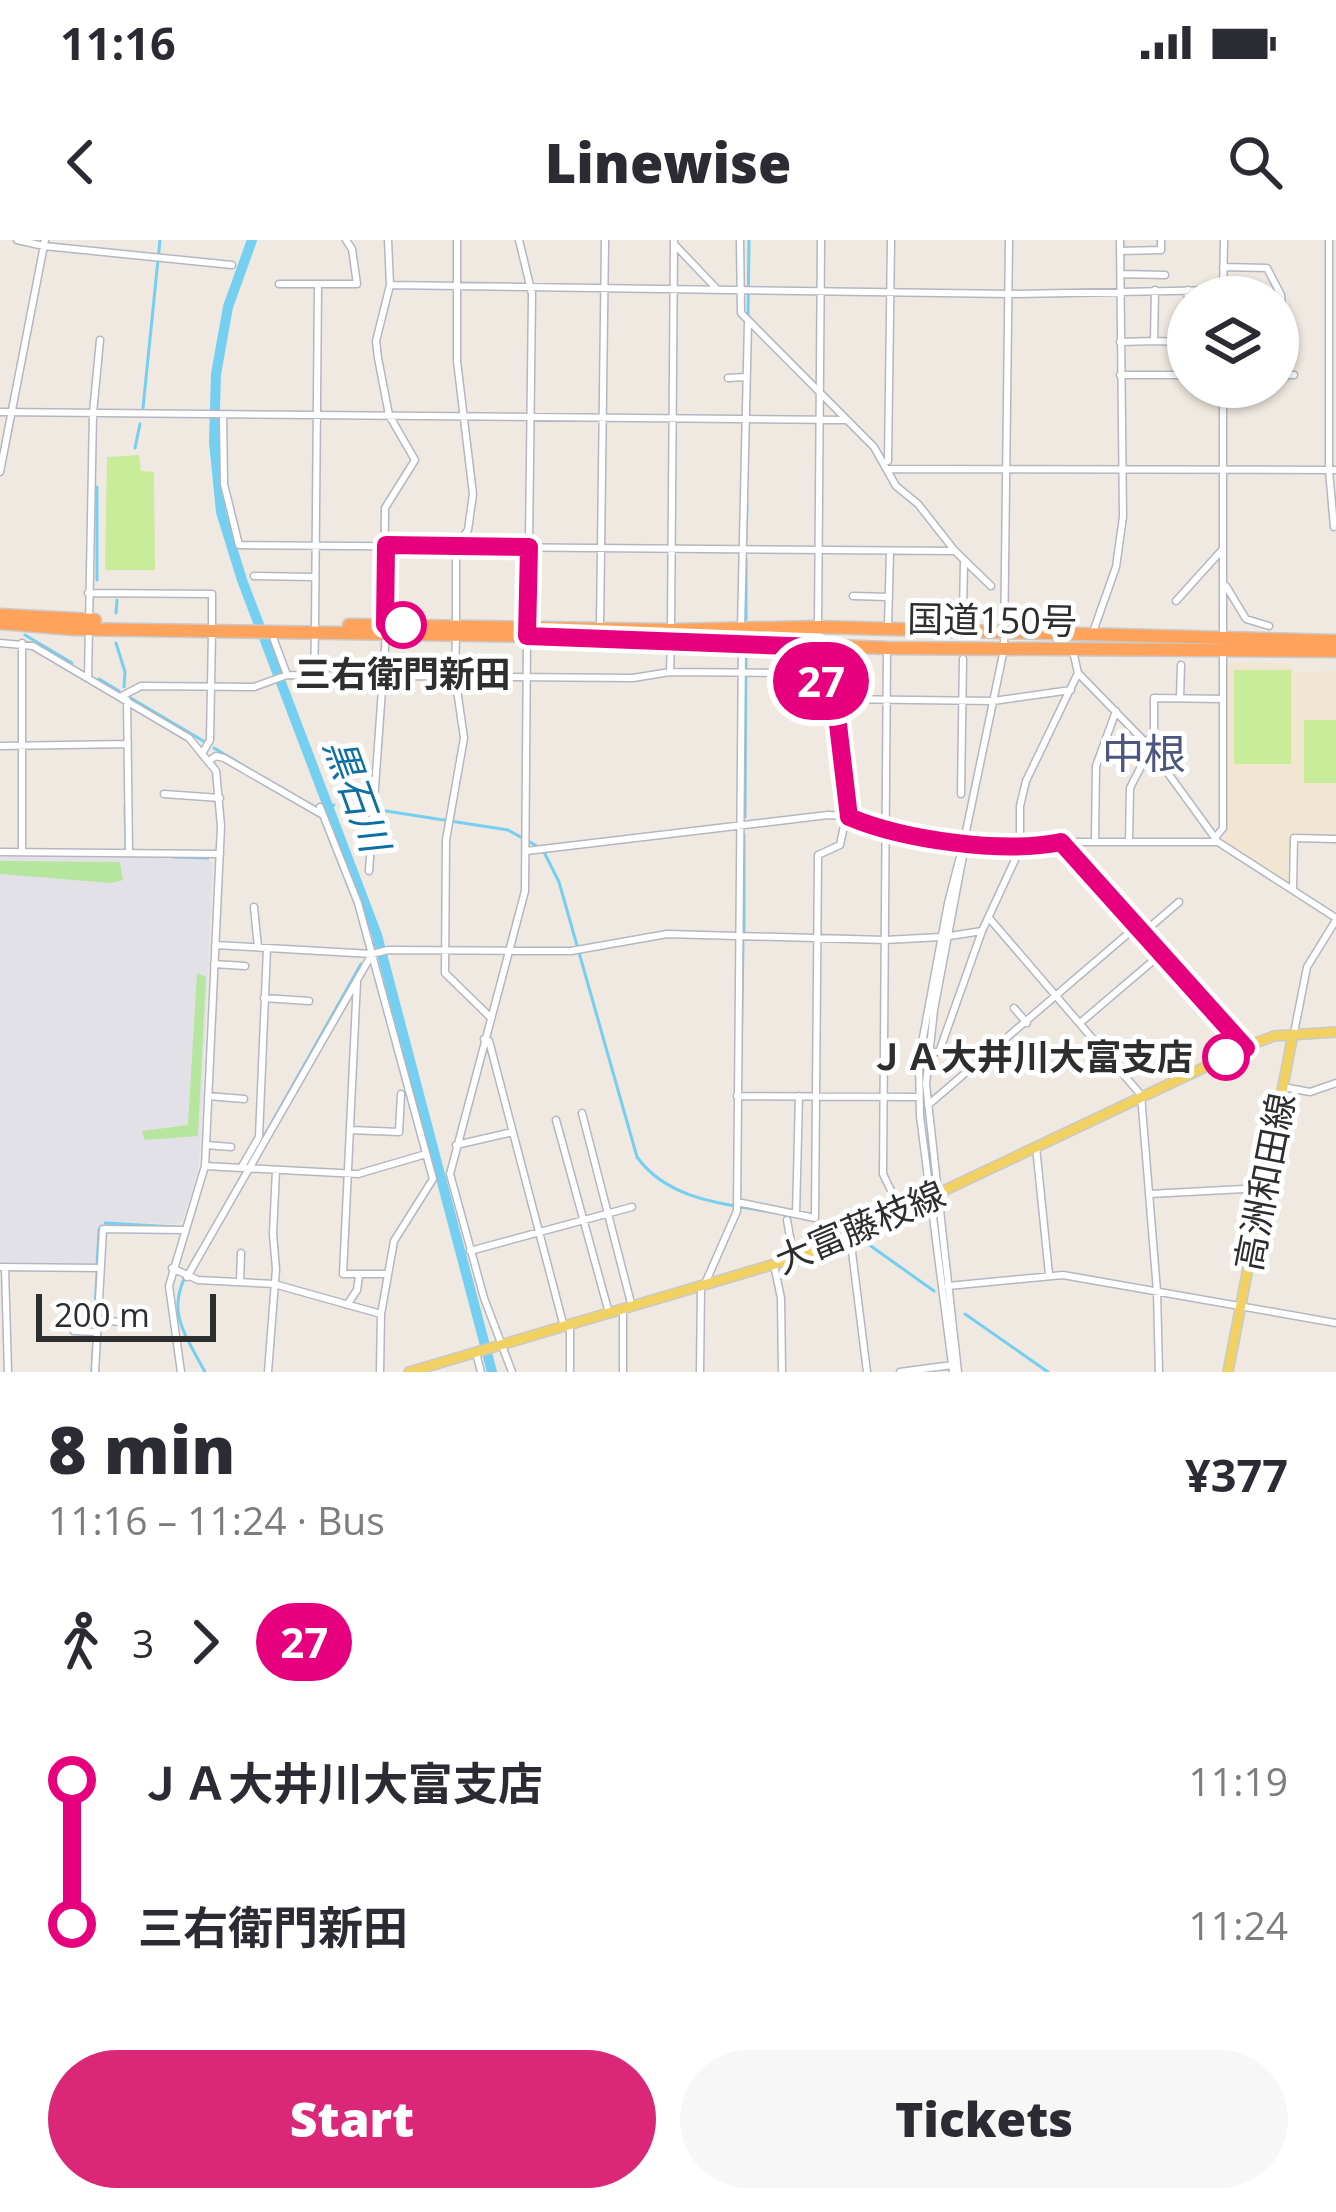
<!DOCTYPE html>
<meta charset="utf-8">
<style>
body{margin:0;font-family:"Open Sans","Noto Sans JP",sans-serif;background:#f7f7f7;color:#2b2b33;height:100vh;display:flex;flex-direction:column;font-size:45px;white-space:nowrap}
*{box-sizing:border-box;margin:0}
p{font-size:39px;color:#7c7c81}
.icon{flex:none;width:66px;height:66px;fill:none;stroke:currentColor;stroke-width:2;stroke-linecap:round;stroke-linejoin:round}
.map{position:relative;height:1132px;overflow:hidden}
.details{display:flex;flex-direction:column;background:#fff;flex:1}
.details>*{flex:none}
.badge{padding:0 24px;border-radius:39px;font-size:42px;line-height:78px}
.controls{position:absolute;left:1167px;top:36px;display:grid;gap:24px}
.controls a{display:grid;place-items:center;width:132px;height:132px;border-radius:50%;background:#fff;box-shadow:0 3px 9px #0004;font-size:60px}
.scale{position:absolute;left:36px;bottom:30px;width:180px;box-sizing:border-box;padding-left:12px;border:6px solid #2e2e2e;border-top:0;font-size:33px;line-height:42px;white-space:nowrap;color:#2e2e2e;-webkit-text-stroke:9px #fff;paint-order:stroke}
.map>.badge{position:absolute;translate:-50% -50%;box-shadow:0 0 0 6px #fff}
.legs{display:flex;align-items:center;gap:18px;height:132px;padding:0 48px;font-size:39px}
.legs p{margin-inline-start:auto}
.overview{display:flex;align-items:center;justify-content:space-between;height:204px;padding:0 48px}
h1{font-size:66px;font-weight:800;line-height:90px}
.primary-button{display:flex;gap:24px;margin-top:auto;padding:24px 48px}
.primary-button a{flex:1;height:138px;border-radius:72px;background:#db2777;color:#fff;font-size:48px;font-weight:800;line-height:138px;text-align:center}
.primary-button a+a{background:#f7f7f7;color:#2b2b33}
ul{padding:0 48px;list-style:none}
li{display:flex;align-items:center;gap:42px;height:144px;font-size:45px}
li i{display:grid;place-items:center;width:18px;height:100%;margin:0 15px;background:currentColor}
li i::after{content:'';width:30px;height:30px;margin:-15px;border:9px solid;border-radius:50%;background:#fff}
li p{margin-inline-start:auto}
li:first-child i{background:linear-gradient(#0000 50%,currentColor 0)}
li:last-child i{background:linear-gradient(currentColor 50%,#0000 0)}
.status{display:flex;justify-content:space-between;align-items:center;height:84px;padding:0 60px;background:#fff;direction:ltr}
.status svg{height:33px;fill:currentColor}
header{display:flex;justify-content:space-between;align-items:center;height:156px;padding:0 48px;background:#fff;font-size:54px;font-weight:800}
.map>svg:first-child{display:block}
.industrial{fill:#e3e1e8}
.education{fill:#f0e6d1}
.green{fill:#b6e59e}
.pitch{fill:#c9ec9a}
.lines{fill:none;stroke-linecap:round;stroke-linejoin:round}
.stream{stroke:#75cff0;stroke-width:3}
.river{stroke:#75cff0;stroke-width:10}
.minor-casing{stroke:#b4b7c1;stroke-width:9}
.major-casing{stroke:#c9c9c9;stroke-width:12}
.highway-casing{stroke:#c9c9c9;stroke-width:15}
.minor{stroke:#fff;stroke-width:6}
.major{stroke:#f2d163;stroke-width:9}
.highway{stroke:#ffa35c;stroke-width:12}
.line-1-casing{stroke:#fff;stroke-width:27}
.line-1{stroke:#e6007e;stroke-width:18}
.stop-1-dot{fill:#fff;stroke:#e6007e;stroke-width:6}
.labels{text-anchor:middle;stroke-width:10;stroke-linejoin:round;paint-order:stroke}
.street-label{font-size:36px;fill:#2e2e2e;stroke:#fff}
.stop-label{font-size:36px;font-weight:bold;fill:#2e2e2e;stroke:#fff}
.water-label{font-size:39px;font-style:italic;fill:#0d6fa3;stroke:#fff}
.quarter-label{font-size:42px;fill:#4d5680;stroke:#fff}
</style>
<div class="status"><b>11:16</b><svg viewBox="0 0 49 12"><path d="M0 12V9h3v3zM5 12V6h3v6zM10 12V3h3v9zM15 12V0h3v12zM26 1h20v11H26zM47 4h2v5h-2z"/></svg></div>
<header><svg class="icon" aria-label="back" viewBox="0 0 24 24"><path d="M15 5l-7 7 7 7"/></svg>Linewise<svg class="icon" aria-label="search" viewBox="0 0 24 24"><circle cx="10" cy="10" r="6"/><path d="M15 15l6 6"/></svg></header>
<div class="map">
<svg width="1336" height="1132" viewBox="0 0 1336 1132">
<rect width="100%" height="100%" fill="#efe9e1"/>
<!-- industrial -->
<path class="industrial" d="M 124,616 L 208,619 L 213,624 L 199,927 L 183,980 L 176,984 L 104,982 L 97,989 L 96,1025 L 0,1025 L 0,617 Z"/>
<!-- education -->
<path class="education" d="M 1262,422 L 1291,424 L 1293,432 L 1336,431 L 1336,596 L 1292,596 L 1287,627 L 1290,644 L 1225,605 L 1226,424 Z"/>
<!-- green -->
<path class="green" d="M 0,621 L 120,622 L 123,640 L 111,643 L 0,634 Z
M 197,733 L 206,737 L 198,896 L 145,900 L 142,891 L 188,885 Z"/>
<!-- pitch -->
<path class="pitch" d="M 139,215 L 141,231 L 154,232 L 155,330 L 105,330 L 107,217 Z
M 1234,430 L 1291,430 L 1291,524 L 1234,524 Z
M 1304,480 L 1336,480 L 1336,543 L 1304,543 Z"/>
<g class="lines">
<!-- stream -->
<path class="stream" d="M 748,77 L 749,0
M 143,168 L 160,0
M 135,208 L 140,184
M 746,300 L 747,266
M 746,319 L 746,379
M 97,340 L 97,247
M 116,373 L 117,360
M 25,395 L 72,423
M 116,403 L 125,432 L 124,447
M 99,439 L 119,451
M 129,457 L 205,502
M 214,508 L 249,529
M 341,564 L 508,590 L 537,606
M 125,566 L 126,607
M 324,568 L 334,565
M 745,577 L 746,415
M 544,612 L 559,642 L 637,917 C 668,960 724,964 772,972
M 174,617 L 208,618
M 744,692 L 744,595
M 374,705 L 377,695
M 741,821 L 743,703
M 226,964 L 361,724
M 817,981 L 846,989
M 105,983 L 176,987
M 861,999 L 934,1051
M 197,1014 C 165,1067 177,1081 205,1132
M 97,1024 L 99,989
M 965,1074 L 1048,1132
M 94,1087 L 97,1033
M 92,1132 L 94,1094"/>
<!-- river -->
<path class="river" d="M 252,0 L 228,67 L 216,134 L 214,202 L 221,272 L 242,340 L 377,695 L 492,1132"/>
<defs>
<path id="minor" d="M 17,0 L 44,6 L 232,25
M 519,0 L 532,54 L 528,385
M 740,0 L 741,73 L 874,207 L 896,246 L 918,264 L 955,311 L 991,346
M 1329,0 L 1329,230 L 1334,287
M 676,6 L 715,47
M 1121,11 L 1161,10 L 1161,0
M 1223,27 L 1267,28 L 1281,55 L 1282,69
M 1121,34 L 1165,35
M 279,44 L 357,44 L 352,9 L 346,0
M 390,45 L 1011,54 L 1223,50
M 1223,57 L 1224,0
M 1154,101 L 1186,102 L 1188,50
M 1120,102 L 1154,101 L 1155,50
M 1120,135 L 1188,135
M 1278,135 L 1294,135
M 728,138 L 745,137
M 0,172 L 846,180
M 223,175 L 224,244 L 239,305 L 955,311
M 888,221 L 891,0
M 889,229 L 1336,230
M 0,232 L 45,0
M 254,336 L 315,337
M 1226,346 L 1246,379 L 1269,386
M 88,353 L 212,354 L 212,383
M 853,356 L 889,357
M 1176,361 L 1222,310
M 963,377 L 964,320
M 315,385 L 318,45
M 384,385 L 385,268 L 415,220 L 389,175 L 378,118 L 376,101 L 390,45 L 388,0
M 456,385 L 456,306 L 468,290 L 473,254 L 457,121 L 457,0
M 600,386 L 605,0
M 818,386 L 821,0
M 888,386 L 890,311
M 671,387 L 674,0
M 741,388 L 748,82
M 1093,392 L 1116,327 L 1123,277 L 1120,0
M 456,395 L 455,436 L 464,498 L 446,600 L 445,733 L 490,777
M 1223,395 L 1223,147
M 274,400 L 287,435
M 0,403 L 33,406 L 189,498 L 216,531 L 221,586 L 205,926 L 169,1046 L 181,1132
M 22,403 L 22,612
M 818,408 L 815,433 L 835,459 L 849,576
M 887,409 L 883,934 L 901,971
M 1073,411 L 1078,433 L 1146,503 L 1218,602 L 1336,678
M 670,432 L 671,399
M 314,435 L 315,392
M 88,438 L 93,173 L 100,100
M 120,457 L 141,446 L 254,447 L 287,435 L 633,438 L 670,432 L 815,433
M 1180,458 L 1181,425
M 835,459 L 993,461 L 1071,450
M 127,460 L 129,612
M 1146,503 L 1154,493 L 1154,458 L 1223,459
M 0,506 L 128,504
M 203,512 L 210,500 L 212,392
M 210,520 L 216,516 L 224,518 L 323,575
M 164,554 L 220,558
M 961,554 L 963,419
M 320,567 L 358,663 L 433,939 L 394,1001 L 381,1074 L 380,1132
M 1215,598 L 1223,588 L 1223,413
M 1061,602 L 1246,808
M 1095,602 L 1096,526 L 1116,471
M 1129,602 L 1130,548 L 1150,509
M 526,611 L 828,575 L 849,576 L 887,593 L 1020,609 L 1061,602 L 1218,602
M 0,612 L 220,614
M 369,631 L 386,394
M 1293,649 L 1294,598 L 1336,599
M 254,667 L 258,707
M 989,678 L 1141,855 L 1157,1051 L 1159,1132
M 1143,693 L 1179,662
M 950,696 L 982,691
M 215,705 L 372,714 L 388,710 L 571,711 L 667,694 L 885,700 L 941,697
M 214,724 L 245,726
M 357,741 L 343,1034 L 388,1034
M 264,758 L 309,761
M 1014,768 L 1027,783
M 1080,783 L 1161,714
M 1294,793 L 1307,727 L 1336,680
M 484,799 L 489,801 L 564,1087
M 927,812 L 939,812 L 982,691 L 1020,609 L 1020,566 L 1026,541 L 1078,433
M 1283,847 L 1310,852 L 1336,843
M 208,856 L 244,859
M 737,856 L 919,857
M 928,865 L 1137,686
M 582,873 L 632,1067
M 556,880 L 609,1073
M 350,890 L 399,892 L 401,854
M 206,905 L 231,907
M 456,905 L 513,892
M 1036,907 L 1049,1034
M 205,926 L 358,934 L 426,914
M 241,928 L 259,897 L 267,709
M 1149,954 L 1263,948
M 737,962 L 815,978 L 818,615 L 840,605 L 846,576
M 796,974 L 799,856
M 787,980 L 794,1019
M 850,996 L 867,1132
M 470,1011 L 632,967
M 774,1025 L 781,1058 L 782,1132
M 0,1027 L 101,1028
M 5,1028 L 8,1132
M 172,1028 L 198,1040 L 274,1044 L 381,1074
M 187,1037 L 372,714
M 240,1042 L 241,1013
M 704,1046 L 737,971 L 742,404
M 948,1046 L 1063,1035 L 1336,1083
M 347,1065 L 357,1050 L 359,1036
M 74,1076 L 74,1091 L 97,1092
M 98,1080 L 132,1083
M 476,1113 L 481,1132
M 95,1132 L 103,989 L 184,990
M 268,1132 L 276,1029 L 273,994 L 276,930
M 512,1132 L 484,1058 L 450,934 L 525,651 L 527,398
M 570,1132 L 570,1085
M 623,1132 L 623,1070
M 700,1132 L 701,1046
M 900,1132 L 952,1125
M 953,1132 L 920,876 L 919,819 L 948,663 L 964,601 L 1004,409 L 1009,0
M 958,1132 L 926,844 L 934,770 L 965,605"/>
<path id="major" d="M 409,1132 L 812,1013 L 1258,802 L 1274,796 L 1336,792
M 1228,1132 L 1293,794"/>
<path id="highway" d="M 0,375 L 95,380
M 0,383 L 74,389 L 601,397 L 887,408 L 1336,411
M 349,385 L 671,390 L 818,387 L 1336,401"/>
</defs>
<!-- minor casing -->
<use href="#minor" class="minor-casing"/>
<!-- major casing -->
<use href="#major" class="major-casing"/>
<!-- highway casing -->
<use href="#highway" class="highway-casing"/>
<!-- minor -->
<use href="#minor" class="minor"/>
<!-- major -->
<use href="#major" class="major"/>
<!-- highway -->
<use href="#highway" class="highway"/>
</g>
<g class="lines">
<defs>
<path id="line-1" d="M 403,385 L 385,385 L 386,305 L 529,307 L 527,396 L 818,407 L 815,433 L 835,459 L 849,577 C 904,600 1003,614 1061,602 L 1246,808 L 1226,817"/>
</defs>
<!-- line-1 casing -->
<use href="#line-1" class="line-1-casing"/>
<!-- line-1 -->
<use href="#line-1" class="line-1"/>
</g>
<!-- markers -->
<g class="stop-1-dot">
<circle cx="403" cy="385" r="21"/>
<circle cx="1226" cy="817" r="21"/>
</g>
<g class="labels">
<!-- street labels -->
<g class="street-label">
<text transform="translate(992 380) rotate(1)" y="13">国道150号</text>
<text transform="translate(1265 942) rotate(-79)" y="13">高洲和田線</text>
<text transform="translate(860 987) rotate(-23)" y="13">大富藤枝線</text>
</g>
<!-- stop labels -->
<g class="stop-label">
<text x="403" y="447">三右衛門新田</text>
<text x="1193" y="830" text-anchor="end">ＪＡ大井川大富支店</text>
</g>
<!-- water labels -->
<g class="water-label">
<text transform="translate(357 555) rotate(70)" y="14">黒石川</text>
</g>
<!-- quarter labels -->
<g class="quarter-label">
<text x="1144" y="529">中根</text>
</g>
</g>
</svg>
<div class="controls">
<a><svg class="icon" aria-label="layers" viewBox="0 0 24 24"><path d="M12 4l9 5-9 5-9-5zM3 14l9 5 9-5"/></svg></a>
</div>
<div class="scale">200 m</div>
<b class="badge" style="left:821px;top:441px;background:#e6007e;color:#fff">27</b>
</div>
<section class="details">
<div class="overview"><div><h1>8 min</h1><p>11:16 – 11:24 · Bus</p></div><b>¥377</b></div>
<div class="legs"><svg class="icon" aria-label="walk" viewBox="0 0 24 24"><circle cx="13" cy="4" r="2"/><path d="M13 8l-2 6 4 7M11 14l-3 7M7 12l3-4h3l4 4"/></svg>3<svg class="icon" aria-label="forward" viewBox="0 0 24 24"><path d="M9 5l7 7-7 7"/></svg><b class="badge" style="background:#e6007e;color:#fff">27</b></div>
<ul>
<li><i style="color:#e6007e"></i><b>ＪＡ大井川大富支店</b><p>11:19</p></li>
<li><i style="color:#e6007e"></i><b>三右衛門新田</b><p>11:24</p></li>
</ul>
<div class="primary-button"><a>Start</a><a>Tickets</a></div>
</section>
